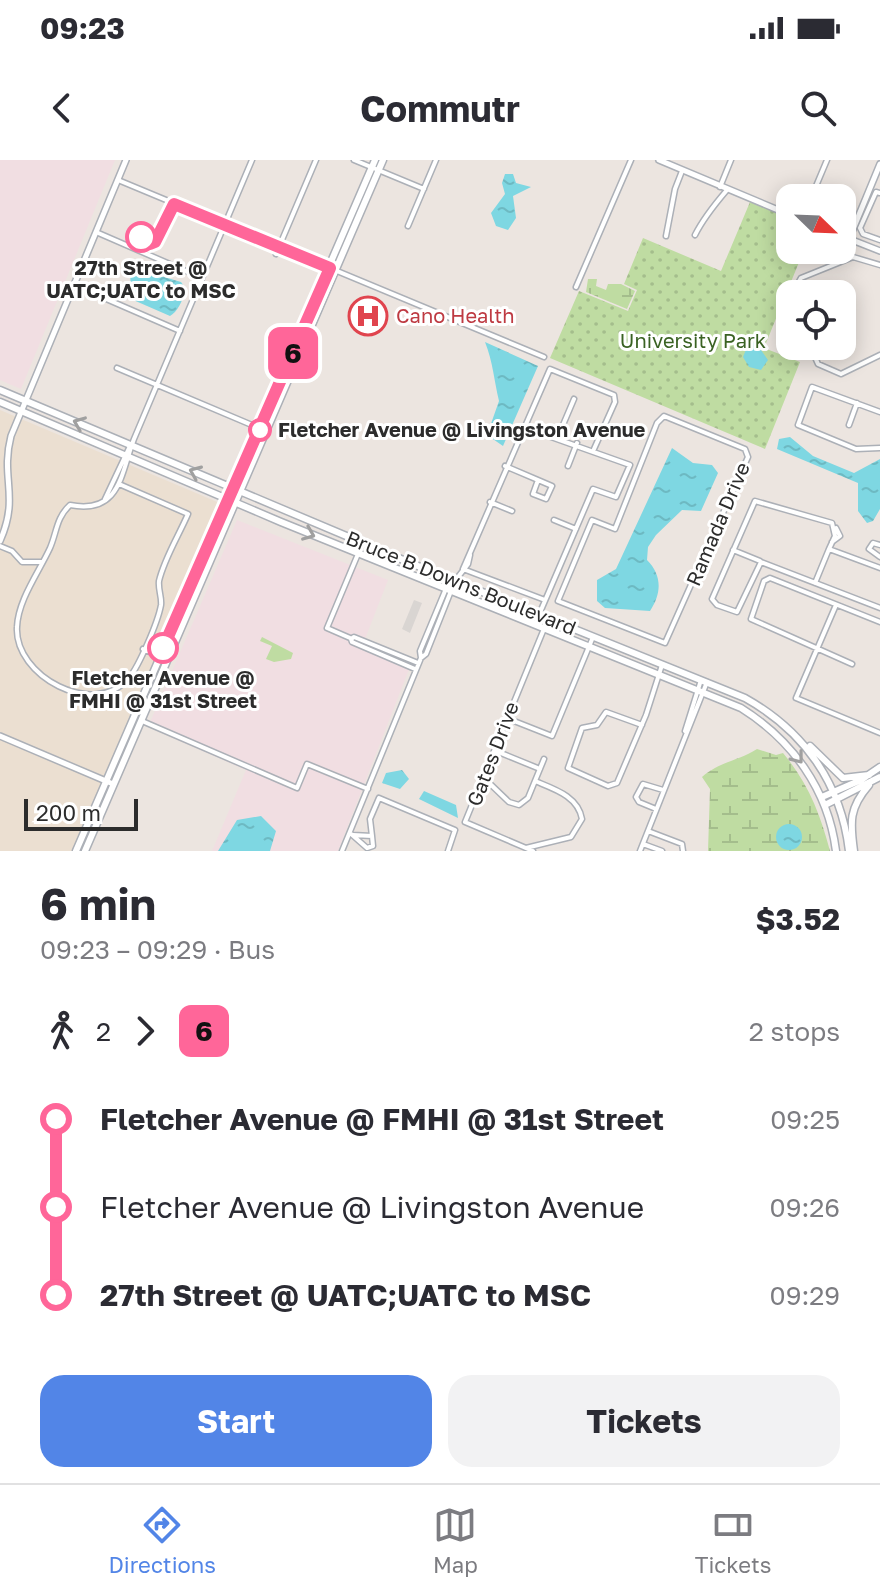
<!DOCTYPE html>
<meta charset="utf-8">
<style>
body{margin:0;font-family:"Golos Text",sans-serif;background:#f2f2f3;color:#2b2b33;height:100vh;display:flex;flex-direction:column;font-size:30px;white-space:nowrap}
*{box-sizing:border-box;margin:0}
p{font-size:26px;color:#7c7c81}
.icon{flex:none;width:44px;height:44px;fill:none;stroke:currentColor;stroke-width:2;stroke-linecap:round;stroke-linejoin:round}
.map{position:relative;height:691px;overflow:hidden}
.drawer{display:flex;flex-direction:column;background:#fff;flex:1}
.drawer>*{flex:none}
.badge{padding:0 16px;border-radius:12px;font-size:28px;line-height:52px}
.needle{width:52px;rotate:113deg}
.fabs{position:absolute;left:776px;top:24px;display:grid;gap:16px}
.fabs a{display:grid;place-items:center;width:80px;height:80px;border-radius:16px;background:#fff;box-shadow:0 4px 20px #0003;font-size:40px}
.scale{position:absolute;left:24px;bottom:20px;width:114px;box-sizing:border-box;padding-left:8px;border:4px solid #2c2c2c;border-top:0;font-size:22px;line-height:28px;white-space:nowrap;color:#2c2c2c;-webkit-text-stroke:6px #fff;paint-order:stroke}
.map>.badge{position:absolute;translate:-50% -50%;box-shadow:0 0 0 4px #fff}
.legs{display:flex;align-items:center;gap:12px;height:88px;padding:0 40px;font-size:26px}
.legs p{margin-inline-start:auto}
.head{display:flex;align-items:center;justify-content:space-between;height:136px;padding:0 40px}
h1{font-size:44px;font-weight:700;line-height:60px}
.action{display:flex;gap:16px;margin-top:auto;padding:16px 40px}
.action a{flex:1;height:92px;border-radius:24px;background:#5285e7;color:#fff;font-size:32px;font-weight:700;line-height:92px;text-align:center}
.action a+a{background:#f2f2f3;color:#2b2b33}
ul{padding:0 40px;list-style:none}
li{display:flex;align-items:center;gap:28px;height:88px;font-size:30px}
li i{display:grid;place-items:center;width:12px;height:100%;margin:0 10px;background:currentColor}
li i::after{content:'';width:20px;height:20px;margin:-10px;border:6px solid;border-radius:50%;background:#fff}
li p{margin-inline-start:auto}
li:first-child i{background:linear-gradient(#0000 50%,currentColor 0)}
li:last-child i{background:linear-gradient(currentColor 50%,#0000 0)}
.status{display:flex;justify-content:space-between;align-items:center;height:56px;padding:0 40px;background:#fff;direction:ltr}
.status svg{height:22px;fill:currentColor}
header{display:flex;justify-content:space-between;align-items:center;height:104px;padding:0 40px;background:#fff;font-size:36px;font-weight:700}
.tab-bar{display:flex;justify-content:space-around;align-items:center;height:112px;border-top:2px solid #e1e1e2;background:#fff;font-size:22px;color:#7c7c81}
.tab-bar a{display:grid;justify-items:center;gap:4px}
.tab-bar .current{color:#5285e7}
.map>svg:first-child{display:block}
.education{fill:#ebdfd1}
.medical{fill:#f1dee2}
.grass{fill:#bfdca2}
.wetland{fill:url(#wetland-marsh)}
.park{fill:url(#park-dots)}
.plaza{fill:#d9d5d2}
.water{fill:url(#water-ripples)}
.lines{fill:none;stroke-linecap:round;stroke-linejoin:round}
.minor-casing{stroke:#acb0b7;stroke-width:7}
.tertiary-casing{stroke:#acb0b7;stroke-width:8}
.secondary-casing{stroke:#acb0b7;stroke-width:9}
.minor{stroke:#fff;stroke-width:4}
.tertiary{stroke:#fff;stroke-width:5}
.secondary{stroke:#fff;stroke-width:6}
.oneway{stroke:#a0a0a0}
.line-1-casing{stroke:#fff;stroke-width:18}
.line-1{stroke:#f69;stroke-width:12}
.stop-1-dot{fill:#fff;stroke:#f69;stroke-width:4}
.labels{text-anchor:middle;stroke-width:6;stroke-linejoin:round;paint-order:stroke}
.stop-label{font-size:20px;font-weight:bold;fill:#2c2c2c;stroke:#fff}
.health-label{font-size:20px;fill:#be3a42;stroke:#fff;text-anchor:start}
.park-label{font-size:20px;fill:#3a6223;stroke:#fff}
.street-label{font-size:20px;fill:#2c2c2c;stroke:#fff}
</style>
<div class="status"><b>09:23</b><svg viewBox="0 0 49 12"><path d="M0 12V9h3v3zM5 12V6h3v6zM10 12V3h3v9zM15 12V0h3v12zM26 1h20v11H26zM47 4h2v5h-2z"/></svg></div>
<header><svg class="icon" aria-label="back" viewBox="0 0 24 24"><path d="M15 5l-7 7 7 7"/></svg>Commutr<svg class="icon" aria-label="search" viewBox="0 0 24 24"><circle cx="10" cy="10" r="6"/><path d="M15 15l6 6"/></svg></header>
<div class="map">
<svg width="880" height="691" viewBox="0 0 880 691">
<defs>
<pattern id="wetland-marsh" width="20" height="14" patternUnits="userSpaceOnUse" patternTransform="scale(2)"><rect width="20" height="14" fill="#bfdca2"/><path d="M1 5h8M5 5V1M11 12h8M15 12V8" fill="none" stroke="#a4bd8c"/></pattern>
<pattern id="park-dots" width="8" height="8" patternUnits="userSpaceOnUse" patternTransform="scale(2)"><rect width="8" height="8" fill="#bfdca2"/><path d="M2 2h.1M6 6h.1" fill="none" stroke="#a4bd8c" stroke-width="1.8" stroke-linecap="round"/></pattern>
<pattern id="water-ripples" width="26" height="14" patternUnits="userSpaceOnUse" patternTransform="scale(2)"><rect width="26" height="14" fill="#7ed7e2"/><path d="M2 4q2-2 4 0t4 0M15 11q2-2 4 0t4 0" fill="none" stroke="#6db9c2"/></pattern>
</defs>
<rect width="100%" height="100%" fill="#ece5e0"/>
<!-- education -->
<path class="education" d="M 0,250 L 222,344 L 74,691 L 0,691 Z"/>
<!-- medical -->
<path class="medical" d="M 0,0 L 115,0 L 21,229 L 0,220 Z
M 237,360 L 388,420 L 365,479 L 413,499 L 338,691 L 212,691 L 246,610 L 148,567 Z"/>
<!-- grass -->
<path class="grass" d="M 262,477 L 293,493 L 291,499 L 274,502 L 266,499 L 272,486 L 260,481 Z"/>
<!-- wetland -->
<path class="wetland" d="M 588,119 L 597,119 L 596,126 L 606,130 L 608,124 L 621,124 L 635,131 L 627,149 L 586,132 Z
M 757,589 L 776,595 L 783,593 C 808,623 820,653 830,691 L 708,691 L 710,629 L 702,617 C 719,602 738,601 757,589 Z"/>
<!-- park -->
<path class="park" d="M 750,42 L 790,58 L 790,90 L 804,90 L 764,188 L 800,202 L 765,289 L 550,198 L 579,131 L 628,151 L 637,130 L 624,124 L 643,78 L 721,111 Z"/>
<!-- plaza -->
<path class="plaza" d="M 414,440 L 422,443 L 410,473 L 402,469 Z"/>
<!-- water -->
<path class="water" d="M 505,14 L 513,14 L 516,23 L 531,27 L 513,36 L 516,58 L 508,70 L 496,66 L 491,53 L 505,34 L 502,23 Z
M 130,107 L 181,122 C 189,131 179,151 170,156 L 131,139 Z
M 485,182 L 538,206 L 503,286 L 487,275 L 499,241 C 494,220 493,202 485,182 Z
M 749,182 L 756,183 L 768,200 L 761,210 L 749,207 L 743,197 Z
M 790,277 L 813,296 L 854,313 L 880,299 L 880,349 L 873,361 L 867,363 L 858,351 L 858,323 L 777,289 L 779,279 Z
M 672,288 L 693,303 L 712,305 L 718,313 L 701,351 L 682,350 L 656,375 L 648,387 L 647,400 C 662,415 662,433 650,451 L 605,448 L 597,441 L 597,420 L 616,409 Z
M 402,610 L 409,619 L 400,629 L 382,623 L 386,613 Z
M 424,631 L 456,645 L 458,658 L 419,639 Z
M 261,656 L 276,671 L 270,691 L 218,691 L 237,660 Z
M776 677a13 13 0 1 1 26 0a13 13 0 1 1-26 0Z"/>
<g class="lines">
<defs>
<path id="minor" d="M 354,0 L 424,29
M 118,20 L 544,197
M 720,27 L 731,0
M 880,33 L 876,32 L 860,68 L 863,74 L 880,80
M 811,38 L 827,0
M 408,66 L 436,0
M 96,72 L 202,118
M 695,75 C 703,59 715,44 727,30
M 666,76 L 675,29 L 682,11
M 276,94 L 316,0
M 74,125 L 180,171
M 576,127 L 631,0
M 792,134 L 801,118 L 853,97 L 880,105
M 790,139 L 780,163 L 790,173
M 810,186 L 818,204 L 841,214 L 880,195
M 117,208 L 259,268
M 880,252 L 812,227 L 798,265 L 856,289 L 880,288
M 664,256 L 745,289 L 748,297 L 665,483 L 558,441 L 592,360 L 615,369 L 657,263 Z
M 849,265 L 857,243
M 523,267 L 630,305 L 616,337 L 593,329 L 535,464
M 557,279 L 574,239
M 505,306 L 538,320 L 533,334 L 546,339 L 552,326 L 538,320
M 568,306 L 577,283
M 119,324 L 188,354 C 179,375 164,399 159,421 C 158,430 162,437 161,445 C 158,462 139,506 129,518 C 94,559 14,516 17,467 C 18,440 39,412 50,388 C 57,372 56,358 70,345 C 121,355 121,312 134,279 L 252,0
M 105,339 L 130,286
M 490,342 L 512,351
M 554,360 L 576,369
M 832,382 L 840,376 L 836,368
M 880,385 L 873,383 L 869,389 L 880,397
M 0,386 L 12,391 L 22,402 L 42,402
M 733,390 L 760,401
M 880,408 L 829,389 L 835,376 L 832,363 L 755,341 L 712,439 L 717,445 L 737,452 L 761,402 L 880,448
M 463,409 L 550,209 L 614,235 L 615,242 L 594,289
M 463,409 L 545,440
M 815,423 L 829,389
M 836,445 L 796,538 L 880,573
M 350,478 L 327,468 L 358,394
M 143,489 L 159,496
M 421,498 L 420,491 L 450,419
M 852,504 L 751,459 L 764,421 L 770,418 L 880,462
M 415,509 L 352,482 L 351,479 L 354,477 L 418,503
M 508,554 L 514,561 L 552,576 L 593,477
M 142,561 L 297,628 L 307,604 L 368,629
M 642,565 L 606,552 L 597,565 L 582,568 L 568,608 L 608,626 L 617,623 L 646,555 L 662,505
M 685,571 L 701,520
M 496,591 L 540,609
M 485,619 L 509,642 L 519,645 L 528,638 L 544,599
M 656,649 L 639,642 L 636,637 L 643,624 L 663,630
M 648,671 L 682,684 L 683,691
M 350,673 L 367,688 L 373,686 L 372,676 L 353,675
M 372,676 L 370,659 L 379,638 L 455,670 L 448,691
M 643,684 L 662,691
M 526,688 L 571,677 L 582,659 C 578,636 554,629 535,621
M 342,691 L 421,498 L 426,494 L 455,421 L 468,404 L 470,395
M 533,691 L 465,662 L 548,459
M 640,691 L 707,522"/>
<path id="tertiary" d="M 659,0 L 790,55
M 842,76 L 880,91
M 849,79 L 880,4
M 0,381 C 20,336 0,319 11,276 L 126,0
M 0,576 L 113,624"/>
<path id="secondary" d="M 0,230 L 408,402 L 745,538 C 804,571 841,623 849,691
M 0,242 L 281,362 L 741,548 C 792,580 828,629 836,691
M 810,586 L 843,618 L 869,615
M 822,637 L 861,620 L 880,607
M 825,645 L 880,617
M 76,691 L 375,0
M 85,691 L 383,0
M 854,691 C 850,662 849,648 869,625"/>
</defs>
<!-- minor casing -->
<use href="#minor" class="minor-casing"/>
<!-- tertiary casing -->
<use href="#tertiary" class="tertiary-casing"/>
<!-- secondary casing -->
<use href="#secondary" class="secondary-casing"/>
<!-- minor -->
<use href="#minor" class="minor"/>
<!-- tertiary -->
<use href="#tertiary" class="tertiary"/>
<!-- secondary -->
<use href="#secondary" class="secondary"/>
</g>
<!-- one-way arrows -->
<defs><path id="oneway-chevron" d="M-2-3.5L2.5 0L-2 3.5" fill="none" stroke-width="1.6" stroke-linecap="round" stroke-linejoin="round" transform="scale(2)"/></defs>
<g class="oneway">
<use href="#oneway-chevron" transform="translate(79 263) rotate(-158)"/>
<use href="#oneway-chevron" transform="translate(195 312) rotate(-157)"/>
<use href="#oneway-chevron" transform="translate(309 374) rotate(22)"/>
<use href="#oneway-chevron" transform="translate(798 598) rotate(52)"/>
</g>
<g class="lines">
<defs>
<path id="line-1" d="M 141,77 L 150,84 L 155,82 L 174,44 L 330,108 L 163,488"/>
</defs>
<!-- line-1 casing -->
<use href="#line-1" class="line-1-casing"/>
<!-- line-1 -->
<use href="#line-1" class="line-1"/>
</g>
<!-- icons -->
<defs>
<symbol id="hospital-ring" viewBox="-11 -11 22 22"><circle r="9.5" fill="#fff" stroke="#e0444e" stroke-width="1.5"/><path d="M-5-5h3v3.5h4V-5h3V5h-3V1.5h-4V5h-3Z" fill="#e0444e"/></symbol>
</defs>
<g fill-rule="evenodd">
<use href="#hospital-ring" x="346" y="134" width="44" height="44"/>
</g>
<!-- markers -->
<g class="stop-1-dot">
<circle cx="141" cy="77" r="14"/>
<circle cx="260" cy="270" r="10"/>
<circle cx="163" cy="488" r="14"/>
</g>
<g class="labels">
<!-- stop labels -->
<g class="stop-label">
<text x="141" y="115">27th Street @<tspan x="141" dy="23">UATC;UATC to MSC</tspan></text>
<text x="278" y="277" text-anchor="start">Fletcher Avenue @ Livingston Avenue</text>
<text x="163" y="525">Fletcher Avenue @<tspan x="163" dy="23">FMHI @ 31st Street</tspan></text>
</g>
<!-- health labels -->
<g class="health-label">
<text x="396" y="163">Cano Health</text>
</g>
<!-- park labels -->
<g class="park-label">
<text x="693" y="188">University Park</text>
</g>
<!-- street labels -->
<g class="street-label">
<text transform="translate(718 364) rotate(-67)" y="7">Ramada Drive</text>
<text transform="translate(461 423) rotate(22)" y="7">Bruce B Downs Boulevard</text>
<text transform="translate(493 594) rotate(-69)" y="7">Gates Drive</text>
</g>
</g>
</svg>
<div class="fabs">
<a><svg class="needle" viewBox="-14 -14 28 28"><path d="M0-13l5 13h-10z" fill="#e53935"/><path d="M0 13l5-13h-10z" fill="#7c7c81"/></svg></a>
<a><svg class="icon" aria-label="locate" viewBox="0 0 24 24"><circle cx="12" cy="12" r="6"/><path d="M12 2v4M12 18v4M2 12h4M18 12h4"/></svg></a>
</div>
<div class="scale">200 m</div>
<b class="badge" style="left:293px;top:193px;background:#f69;color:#111">6</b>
</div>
<section class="drawer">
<div class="head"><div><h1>6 min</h1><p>09:23 – 09:29 · Bus</p></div><b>$3.52</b></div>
<div class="legs"><svg class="icon" aria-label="walk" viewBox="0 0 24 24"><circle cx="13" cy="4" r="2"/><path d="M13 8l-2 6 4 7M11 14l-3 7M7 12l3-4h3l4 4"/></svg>2<svg class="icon" aria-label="forward" viewBox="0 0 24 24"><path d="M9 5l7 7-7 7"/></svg><b class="badge" style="background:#f69;color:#111">6</b><p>2 stops</p></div>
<ul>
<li><i style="color:#f69"></i><b>Fletcher Avenue @ FMHI @ 31st Street</b><p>09:25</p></li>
<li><i style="color:#f69"></i><span>Fletcher Avenue @ Livingston Avenue</span><p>09:26</p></li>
<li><i style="color:#f69"></i><b>27th Street @ UATC;UATC to MSC</b><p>09:29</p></li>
</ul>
<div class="action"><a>Start</a><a>Tickets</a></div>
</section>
<nav class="tab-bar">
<a class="current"><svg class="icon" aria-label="directions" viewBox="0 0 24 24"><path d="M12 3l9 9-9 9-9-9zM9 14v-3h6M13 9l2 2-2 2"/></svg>Directions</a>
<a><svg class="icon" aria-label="map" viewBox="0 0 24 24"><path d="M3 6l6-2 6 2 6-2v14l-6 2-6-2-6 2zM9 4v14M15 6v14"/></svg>Map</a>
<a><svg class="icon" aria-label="tickets" viewBox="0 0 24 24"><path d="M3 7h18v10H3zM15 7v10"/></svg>Tickets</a>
</nav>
